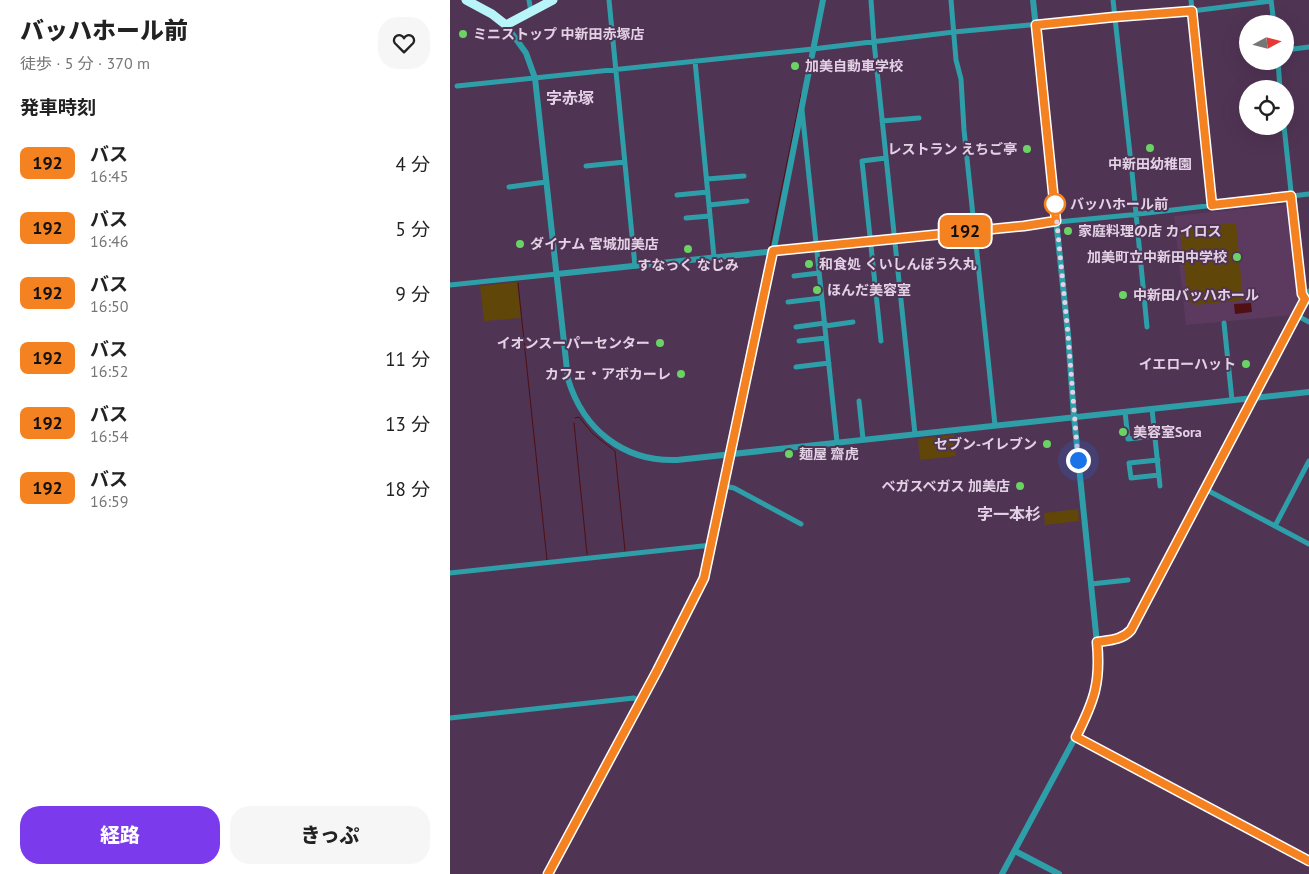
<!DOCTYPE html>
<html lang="ja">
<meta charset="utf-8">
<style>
body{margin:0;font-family:"PT Sans","Noto Sans JP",sans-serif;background:#f6f6f6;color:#222;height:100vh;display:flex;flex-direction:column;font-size:19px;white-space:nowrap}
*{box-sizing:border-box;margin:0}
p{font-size:16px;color:#767676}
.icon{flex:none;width:28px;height:28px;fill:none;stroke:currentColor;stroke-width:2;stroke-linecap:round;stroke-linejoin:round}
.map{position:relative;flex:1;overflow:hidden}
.side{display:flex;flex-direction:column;background:#fff;width:450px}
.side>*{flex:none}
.badge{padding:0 10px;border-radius:8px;font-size:18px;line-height:32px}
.needle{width:32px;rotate:83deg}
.buttons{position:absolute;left:789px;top:15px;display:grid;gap:10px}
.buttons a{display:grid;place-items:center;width:55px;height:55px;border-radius:50%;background:#fff;box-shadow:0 5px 20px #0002;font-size:25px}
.you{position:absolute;width:25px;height:25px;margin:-12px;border:4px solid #fff;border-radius:50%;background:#1a73e8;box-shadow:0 0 0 8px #1a73e833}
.map>.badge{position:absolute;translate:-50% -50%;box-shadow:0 0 0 2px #fff}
h2{padding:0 20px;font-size:19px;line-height:45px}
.round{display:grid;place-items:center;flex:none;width:52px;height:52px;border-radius:20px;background:#f6f6f6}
.overview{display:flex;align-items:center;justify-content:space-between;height:85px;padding:0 20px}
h1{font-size:24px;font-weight:800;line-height:38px}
.primary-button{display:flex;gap:10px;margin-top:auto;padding:10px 20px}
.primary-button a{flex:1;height:58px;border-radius:20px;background:#7c3aed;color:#fff;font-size:20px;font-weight:800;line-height:58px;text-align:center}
.primary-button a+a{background:#f6f6f6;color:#222}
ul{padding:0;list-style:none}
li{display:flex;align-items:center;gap:15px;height:65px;padding:0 20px}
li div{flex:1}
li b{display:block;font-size:19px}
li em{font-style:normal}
li .badge{min-width:55px;font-weight:700;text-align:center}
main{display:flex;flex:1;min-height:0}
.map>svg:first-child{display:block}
.built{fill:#5c3a60}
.green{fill:#604608}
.water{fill:#4f0f13}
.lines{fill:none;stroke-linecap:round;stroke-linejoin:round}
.stream{stroke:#4f0f13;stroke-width:1}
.minor{stroke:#2e9fa8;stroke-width:5}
.tertiary{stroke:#2e9fa8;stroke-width:6}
.trunk{stroke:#b8f5fa;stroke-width:9}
.line-casing{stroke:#fff;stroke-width:11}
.line{stroke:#f58220;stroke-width:8}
.walk{stroke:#e3d1e5;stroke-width:5;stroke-dasharray:0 9}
.poi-dot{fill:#6ad364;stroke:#503454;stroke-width:2}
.stop-dot{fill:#fff;stroke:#f58220;stroke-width:2.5}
.labels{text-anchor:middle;stroke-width:4;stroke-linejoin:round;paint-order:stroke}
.poi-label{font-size:14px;font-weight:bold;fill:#e3d1e5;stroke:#503454;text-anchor:start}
.stop-label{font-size:14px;font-weight:bold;fill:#e3d1e5;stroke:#503454;text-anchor:start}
.quarter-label{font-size:16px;font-weight:bold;fill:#e3d1e5;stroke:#503454}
</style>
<main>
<section class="side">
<div class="overview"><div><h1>バッハホール前</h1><p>徒歩 · 5 分 · 370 m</p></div><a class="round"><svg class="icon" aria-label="heart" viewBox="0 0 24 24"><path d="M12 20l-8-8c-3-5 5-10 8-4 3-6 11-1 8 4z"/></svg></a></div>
<h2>発車時刻</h2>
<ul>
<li><span class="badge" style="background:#f58220;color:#111">192</span><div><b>バス</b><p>16:45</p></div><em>4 分</em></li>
<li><span class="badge" style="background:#f58220;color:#111">192</span><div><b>バス</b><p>16:46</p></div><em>5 分</em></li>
<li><span class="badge" style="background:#f58220;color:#111">192</span><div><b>バス</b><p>16:50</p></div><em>9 分</em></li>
<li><span class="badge" style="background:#f58220;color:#111">192</span><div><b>バス</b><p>16:52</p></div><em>11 分</em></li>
<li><span class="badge" style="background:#f58220;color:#111">192</span><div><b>バス</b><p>16:54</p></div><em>13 分</em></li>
<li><span class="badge" style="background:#f58220;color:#111">192</span><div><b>バス</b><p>16:59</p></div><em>18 分</em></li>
</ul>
<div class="primary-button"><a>経路</a><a>きっぷ</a></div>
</section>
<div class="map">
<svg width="859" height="874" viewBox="0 0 859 874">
<rect width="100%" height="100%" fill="#503454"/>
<!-- built -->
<path class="built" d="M 839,204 L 851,298 L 842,315 L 736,325 L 724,216 Z"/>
<!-- green -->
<path class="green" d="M 786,223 L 793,300 L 745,305 L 738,301 L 730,228 Z
M 67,282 L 71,318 L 34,321 L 30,286 Z
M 504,435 L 506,456 L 470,460 L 468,439 Z
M 628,509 L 629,521 L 595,525 L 594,513 Z"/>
<!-- water -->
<path class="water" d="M 801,303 L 802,312 L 785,314 L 784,304 Z"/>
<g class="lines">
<!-- stream -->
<path class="stream" d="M 320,246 L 351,94
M 68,283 L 97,560
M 125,418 L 129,417 L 143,434 L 165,451 L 175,551
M 124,423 L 137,554
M 280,443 L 318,258
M 259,543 L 275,463
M 187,698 L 249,580 L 258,546
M 94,874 L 185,702"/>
<!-- minor -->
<path class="minor" d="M 79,0 L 81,12
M 159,0 L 185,266
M 421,0 L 424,42 L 465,434
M 501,0 L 506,60 L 511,79 L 514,130 L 545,425
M 663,0 L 682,172 L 697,327
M 741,0 L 762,205
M 821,0 L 824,24
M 835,50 L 859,47
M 245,61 L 264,257
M 828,61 L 830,89
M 7,86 L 363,49 L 504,32 L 664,17 L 742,11 L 821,1
M 352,110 L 387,442
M 432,121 L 469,118
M 834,126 L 852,294 L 855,299 L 859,302
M 136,166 L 175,162
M 257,179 L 294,176
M 59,187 L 96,182
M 227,195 L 258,192
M 259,205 L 297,201
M 236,218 L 260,216
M 525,230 L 680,215 L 859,194
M 344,276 L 369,273
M 0,285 L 107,274
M 338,302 L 372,298
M 846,315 L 859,322
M 774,323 L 782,400
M 375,326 L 403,322
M 346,327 L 375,323
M 349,341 L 376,338
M 431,341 L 412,161 L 436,158
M 346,367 L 379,363
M 409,401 L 413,439
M 702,409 L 710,486
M 675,412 L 678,439 L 705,436
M 708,460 L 679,463 L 681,478 L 709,475
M 274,486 L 284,488 L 351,524
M 755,489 L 859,544
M 825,526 L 859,461
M 0,573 L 262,545
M 641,584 L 678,580
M 647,641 C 660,640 673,640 681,630 L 859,291
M 0,718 L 184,698 L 191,702"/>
<!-- tertiary -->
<path class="tertiary" d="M 56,25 L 76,53 L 85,78 L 118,379 C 133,429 173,462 227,460 L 859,392
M 107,274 L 525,230
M 626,737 L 859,861
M 565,851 L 609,874
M 98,874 L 207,671 L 255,578 L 322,258 L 373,0
M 552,874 L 641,708 L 646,693 L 649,663 L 624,417 L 618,334 L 583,0"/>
<!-- trunk -->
<path class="trunk" d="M 16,0 L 42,14 L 56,25 L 103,0"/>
</g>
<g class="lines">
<defs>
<path id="line" d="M 98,874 L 207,671 L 254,578 L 323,251 L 574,226 L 606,221 L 586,25 L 664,17 L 742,11 L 762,205 L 841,196 L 852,294 L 855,299 L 681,630 C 672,640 660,640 647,642 C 651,683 644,701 626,737 L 859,861"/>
</defs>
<!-- line casing -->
<use href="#line" class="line-casing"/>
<!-- line -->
<use href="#line" class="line"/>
<!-- walk -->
<path class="walk" d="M 605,204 L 618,334 L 628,460"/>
</g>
<!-- markers -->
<g class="poi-dot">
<circle cx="13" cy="34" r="5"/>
<circle cx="345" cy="66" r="5"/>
<circle cx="700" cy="148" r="5"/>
<circle cx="577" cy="149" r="5"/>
<circle cx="618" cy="231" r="5"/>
<circle cx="70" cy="244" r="5"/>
<circle cx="238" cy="249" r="5"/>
<circle cx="787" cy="257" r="5"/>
<circle cx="359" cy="264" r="5"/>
<circle cx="367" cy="290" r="5"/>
<circle cx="673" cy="295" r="5"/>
<circle cx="210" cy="343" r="5"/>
<circle cx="796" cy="364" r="5"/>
<circle cx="231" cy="374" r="5"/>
<circle cx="673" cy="432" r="5"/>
<circle cx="597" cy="444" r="5"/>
<circle cx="339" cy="454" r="5"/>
<circle cx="570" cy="486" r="5"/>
</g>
<circle class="stop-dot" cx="605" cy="204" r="10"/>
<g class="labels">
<!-- poi labels -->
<g class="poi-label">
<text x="23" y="39">ミニストップ 中新田赤塚店</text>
<text x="355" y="71">加美自動車学校</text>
<text x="567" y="154" text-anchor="end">レストラン えちご亭</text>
<text x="700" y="169" text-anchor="middle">中新田幼稚園</text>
<text x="628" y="236">家庭料理の店 カイロス</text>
<text x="80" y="249">ダイナム 宮城加美店</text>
<text x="777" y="262" text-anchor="end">加美町立中新田中学校</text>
<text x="369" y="269">和食処 くいしんぼう久丸</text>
<text x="238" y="270" text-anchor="middle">すなっく なじみ</text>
<text x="377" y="295">ほんだ美容室</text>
<text x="683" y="300">中新田バッハホール</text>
<text x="200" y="348" text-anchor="end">イオンスーパーセンター</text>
<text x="786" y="369" text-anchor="end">イエローハット</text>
<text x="221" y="379" text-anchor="end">カフェ・アボカーレ</text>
<text x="683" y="437">美容室Sora</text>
<text x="587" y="449" text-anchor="end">セブン-イレブン</text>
<text x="349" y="459">麺屋 齋虎</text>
<text x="560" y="491" text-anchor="end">ベガスベガス 加美店</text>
</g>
<!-- stop labels -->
<g class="stop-label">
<text x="620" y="209">バッハホール前</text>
</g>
<!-- quarter labels -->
<g class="quarter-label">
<text x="120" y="104">字赤塚</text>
<text x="559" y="520">字一本杉</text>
</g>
</g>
</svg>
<div class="buttons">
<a><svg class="needle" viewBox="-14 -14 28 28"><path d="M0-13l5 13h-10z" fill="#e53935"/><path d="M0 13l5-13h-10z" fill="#767676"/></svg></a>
<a><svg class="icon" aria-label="locate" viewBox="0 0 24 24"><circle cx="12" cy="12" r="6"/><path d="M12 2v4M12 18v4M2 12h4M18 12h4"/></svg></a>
</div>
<div class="you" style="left:628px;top:460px"></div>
<b class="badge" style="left:515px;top:231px;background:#f58220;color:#111">192</b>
</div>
</main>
